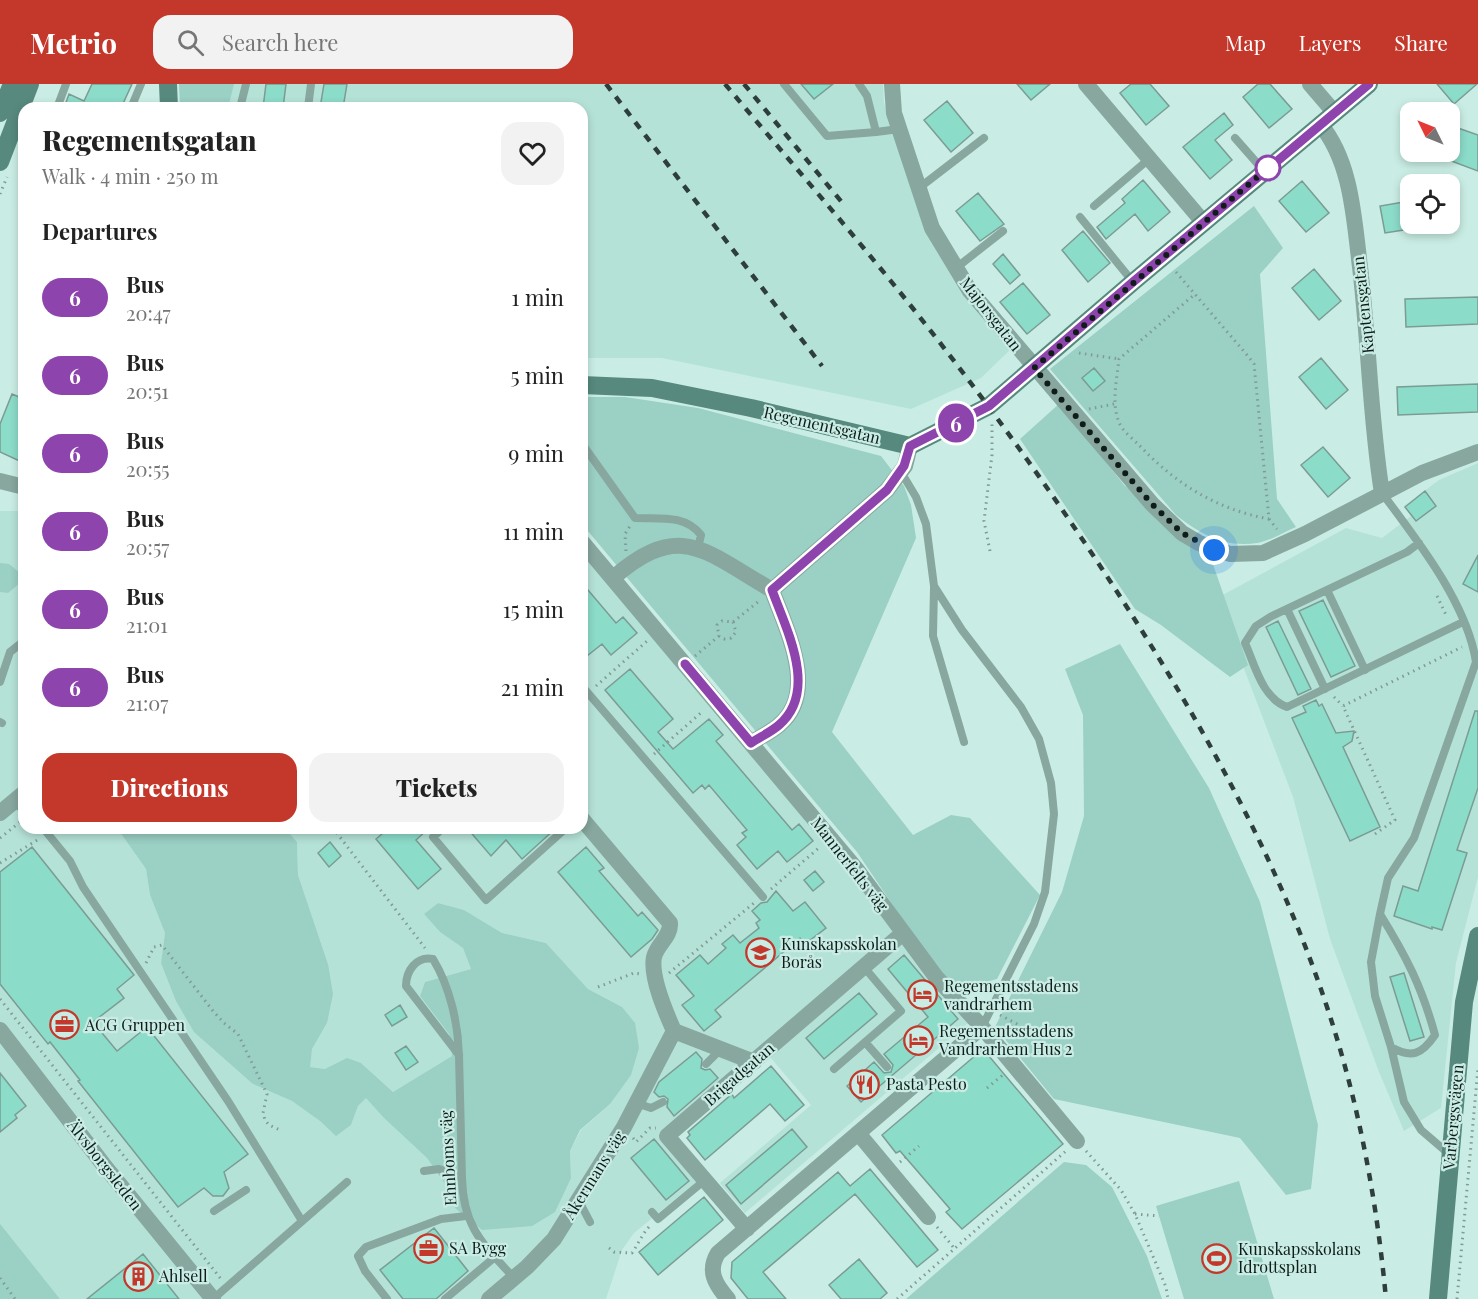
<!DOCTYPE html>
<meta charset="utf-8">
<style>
body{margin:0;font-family:"Playfair Display",serif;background:#f2f2f2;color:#222;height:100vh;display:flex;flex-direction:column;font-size:22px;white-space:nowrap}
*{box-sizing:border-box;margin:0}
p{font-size:20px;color:#767676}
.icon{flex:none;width:33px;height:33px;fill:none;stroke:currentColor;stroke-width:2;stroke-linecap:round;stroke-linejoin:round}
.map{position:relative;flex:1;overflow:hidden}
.drawer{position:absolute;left:18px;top:18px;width:570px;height:732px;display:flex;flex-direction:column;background:#fff;border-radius:18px;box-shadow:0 3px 9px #0003}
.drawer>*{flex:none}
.badge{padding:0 12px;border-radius:20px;font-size:21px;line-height:39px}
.needle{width:39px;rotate:313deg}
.fabs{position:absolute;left:1400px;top:18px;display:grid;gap:12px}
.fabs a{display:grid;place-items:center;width:60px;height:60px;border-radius:12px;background:#fff;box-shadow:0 3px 9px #0003;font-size:30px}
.you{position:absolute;width:30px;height:30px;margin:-15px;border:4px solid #fff;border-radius:50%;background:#1a73e8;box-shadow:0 0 0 9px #1a73e833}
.map>.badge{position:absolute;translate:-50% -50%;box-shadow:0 0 0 3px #fff}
h2{padding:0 24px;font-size:22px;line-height:54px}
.round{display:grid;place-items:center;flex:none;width:63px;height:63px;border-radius:18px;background:#f2f2f2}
.head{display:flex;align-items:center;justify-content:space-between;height:102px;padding:0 24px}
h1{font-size:28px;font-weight:800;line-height:45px}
.cta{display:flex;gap:12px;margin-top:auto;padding:12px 24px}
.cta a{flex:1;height:69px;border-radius:18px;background:#c4372b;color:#fff;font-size:24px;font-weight:800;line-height:69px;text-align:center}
.cta a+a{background:#f2f2f2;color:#222}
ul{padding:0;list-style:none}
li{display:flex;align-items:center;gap:18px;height:78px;padding:0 24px}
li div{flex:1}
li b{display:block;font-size:22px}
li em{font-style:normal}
li .badge{min-width:66px;font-weight:700;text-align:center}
header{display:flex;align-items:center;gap:36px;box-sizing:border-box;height:84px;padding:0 30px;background:#c4372b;color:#fff}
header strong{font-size:28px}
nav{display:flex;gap:33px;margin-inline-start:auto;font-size:21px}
.search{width:420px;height:54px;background:#f2f2f2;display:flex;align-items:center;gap:15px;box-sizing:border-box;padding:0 21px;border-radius:18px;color:#767676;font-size:22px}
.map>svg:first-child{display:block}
.built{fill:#b5e2d7}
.green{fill:#9bd0c4}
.building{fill:#8cdcca;stroke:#7b9c94;stroke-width:1.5}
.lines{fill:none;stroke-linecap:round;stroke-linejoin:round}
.path{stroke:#809b94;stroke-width:3;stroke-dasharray:1.5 4.5;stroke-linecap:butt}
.lane{stroke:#87a79f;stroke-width:8}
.street{stroke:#87a79f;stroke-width:16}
.secondary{stroke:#57897e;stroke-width:18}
.rail{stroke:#2e3f3b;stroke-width:4.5;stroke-dasharray:8 8;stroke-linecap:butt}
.line-casing{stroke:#fff;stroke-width:14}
.line{stroke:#8e44ad;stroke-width:9}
.walk{stroke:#0f1c19;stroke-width:6;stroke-dasharray:0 10.8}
.stop-dot{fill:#fff;stroke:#8e44ad;stroke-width:3}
.labels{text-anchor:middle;stroke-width:4.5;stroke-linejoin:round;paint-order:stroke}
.street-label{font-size:16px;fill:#0f1c19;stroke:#c9ede4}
.poi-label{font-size:16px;fill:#0f1c19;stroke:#c9ede4;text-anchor:start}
</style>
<header>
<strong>Metrio</strong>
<div class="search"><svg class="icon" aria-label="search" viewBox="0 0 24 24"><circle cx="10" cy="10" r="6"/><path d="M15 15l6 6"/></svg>Search here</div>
<nav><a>Map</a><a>Layers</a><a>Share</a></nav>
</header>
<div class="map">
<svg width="1478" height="1215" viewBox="0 0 1478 1215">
<rect width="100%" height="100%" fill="#c9ede4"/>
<!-- built -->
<path class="built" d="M 199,0 L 883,0 L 884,19 L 926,147 L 1012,264 L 981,294 L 911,325 L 662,274 L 582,274 L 582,24 L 201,24 Z
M 1478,379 L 1478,793 L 1456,879 L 1441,1024 L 1404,1047 L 1379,988 L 1330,855 L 1293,713 L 1217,514 L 1346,444 L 1382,454 L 1411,432 L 1404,422 L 1439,396 Z
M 0,427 L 24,427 L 24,744 L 117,744 L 146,785 L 150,811 L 165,849 L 161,879 L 253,1000 L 292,1017 L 320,1037 L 336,1051 L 351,1041 L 358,1022 L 366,1013 L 384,1034 L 427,1074 L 447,1103 L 455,1124 L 571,1094 L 570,1067 L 581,1046 L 610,1020 L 622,923 L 588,905 L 546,859 L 502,849 L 464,826 L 438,819 L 424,830 L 440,848 L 463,864 L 471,885 L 425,898 L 420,912 L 449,950 L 452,972 L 393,1008 L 361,979 L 325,985 L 309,983 L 312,965 L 327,939 L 328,880 L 298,791 L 297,758 L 285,744 L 582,744 L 582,470 L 973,935 L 745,1129 L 720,1099 L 811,1021 L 770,973 L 663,1051 L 700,1095 L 634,1149 L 622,1166 L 606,1215 L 60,1215 L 0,1140 Z"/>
<!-- green -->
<path class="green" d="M 179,0 L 234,0 L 228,24 L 180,24 Z
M 1254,122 L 1283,164 L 1260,190 L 1277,415 L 1296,443 C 1284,448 1270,457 1257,459 C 1225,464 1200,450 1176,431 L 1050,285 Z
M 582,313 L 625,313 L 698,324 L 881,372 L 904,402 L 911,421 L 916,454 L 832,648 L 913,751 L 951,731 L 970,734 L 1040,811 L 997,895 L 976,901 L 951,898 L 925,869 L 857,768 L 582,440 Z
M 1060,319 L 1124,401 L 1208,466 L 1248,581 L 1230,593 L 1161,541 L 1135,525 L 1020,355 Z
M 0,479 L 9,480 L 20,489 L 20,499 L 8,509 L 0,508 Z
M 1120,560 L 1209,704 L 1260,818 L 1318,1041 L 1311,1105 L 1286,1111 L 1240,1054 L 1054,1015 L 995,943 L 1062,808 L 1084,732 L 1083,631 L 1065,585 Z
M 117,744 L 285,744 L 297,758 L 298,791 L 328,880 L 333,910 L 327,939 L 312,965 L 310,983 L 325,985 L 347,974 L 361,979 L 393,1008 L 452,972 L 449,950 L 420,912 L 425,898 L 471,885 L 463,864 L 440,848 L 424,830 L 438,819 L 464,826 L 502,849 L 546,859 L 588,905 L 622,923 L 635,939 L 639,964 L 631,991 L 610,1020 L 580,1046 L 570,1067 L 571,1094 L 555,1128 L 532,1142 L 482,1146 L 455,1124 L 447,1103 L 427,1074 L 384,1034 L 366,1014 L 358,1022 L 351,1041 L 336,1052 L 320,1037 L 292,1017 L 253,1000 L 194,948 L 176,917 L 161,879 L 165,849 L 150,811 L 146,785 Z
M 1064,1078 L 1086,1081 L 1112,1103 L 1147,1172 L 1162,1215 L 906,1215 Z
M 1239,1097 L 1274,1215 L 1184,1215 L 1156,1122 Z
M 0,1140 L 1,1141 L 60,1215 L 0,1215 Z"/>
<!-- building -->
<path class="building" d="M 92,0 L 132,0 L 121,24 L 64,24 L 69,10 L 84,17 Z
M 266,0 L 286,0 L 283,24 L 263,24 Z
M 324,0 L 347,0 L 343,24 L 320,24 Z
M 801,0 L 833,0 L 814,15 Z
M 1017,0 L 1050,0 L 1031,16 Z
M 1131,0 L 1150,0 L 1169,22 L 1146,41 L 1120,9 Z
M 1258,0 L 1270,0 L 1292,25 L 1269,44 L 1243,13 Z
M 1437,0 L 1477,0 L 1454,20 Z
M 947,17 L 973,49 L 951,68 L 924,36 Z
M 1224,29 L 1233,41 L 1215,56 L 1232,76 L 1210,95 L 1183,63 Z
M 1458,44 L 1478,51 L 1478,87 L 1446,75 Z
M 1143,96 L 1170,128 L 1148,147 L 1135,130 L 1106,155 L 1097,143 L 1125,119 L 1122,115 Z
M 1302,97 L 1329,129 L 1306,148 L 1279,117 Z
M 978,109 L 1004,140 L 980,157 L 956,127 Z
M 1410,117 L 1410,145 L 1385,149 L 1380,122 Z
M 1083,147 L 1110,179 L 1088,198 L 1062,166 Z
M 1003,170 L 1020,191 L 1010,200 L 993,180 Z
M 1314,185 L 1341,217 L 1319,236 L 1292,204 Z
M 1023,199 L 1050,231 L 1027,250 L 1000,218 Z
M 1478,213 L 1478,240 L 1406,243 L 1405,215 Z
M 1321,274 L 1348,306 L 1326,325 L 1299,293 Z
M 1094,284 L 1105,297 L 1093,307 L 1082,294 Z
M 1478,300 L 1478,328 L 1398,331 L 1397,303 Z
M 12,310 L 24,315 L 24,379 L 0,368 L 0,340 Z
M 1323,363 L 1350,394 L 1328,413 L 1301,381 Z
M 1425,407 L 1436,422 L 1416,437 L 1405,423 Z
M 1478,471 L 1478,508 L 1463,500 Z
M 582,499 L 616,539 L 623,533 L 637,549 L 611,571 L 602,560 L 582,576 Z
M 1323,516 L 1355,582 L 1331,593 L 1299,527 Z
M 1278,537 L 1311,605 L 1298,611 L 1266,543 Z
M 630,585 L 673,635 L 658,648 L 673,665 L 709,635 L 723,651 L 716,657 L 792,746 L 799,740 L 813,757 L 787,778 L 778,767 L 757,785 L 737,761 L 746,753 L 742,749 L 747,746 L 709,701 L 705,705 L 702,701 L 693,709 L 605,606 Z
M 1316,616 L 1319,622 L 1322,620 L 1336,649 L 1354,647 L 1352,657 L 1343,663 L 1380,743 L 1350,757 L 1292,634 L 1306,628 L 1303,622 Z
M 1475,627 L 1478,627 L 1478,704 L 1457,766 L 1467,769 L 1442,846 L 1432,843 L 1432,845 L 1394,832 L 1403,802 L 1418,807 Z
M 389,744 L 429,744 L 416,756 L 441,785 L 418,805 L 376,755 Z
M 467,744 L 556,744 L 522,775 L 506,756 L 491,772 Z
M 330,758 L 341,772 L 329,783 L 318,769 Z
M 32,763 L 134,891 L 117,905 L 124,914 L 93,938 L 117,967 L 147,943 L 248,1070 L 224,1088 L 229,1104 L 223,1112 L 213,1112 L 204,1104 L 178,1123 L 78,997 L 80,996 L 50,958 L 48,960 L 0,900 L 0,788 Z
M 586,763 L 604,784 L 599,787 L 638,832 L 642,828 L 658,846 L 652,855 L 631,873 L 558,788 Z
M 815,787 L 824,798 L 813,807 L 804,796 Z
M 776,807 L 793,827 L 805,818 L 826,844 L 805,860 L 800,854 L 715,926 L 721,933 L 704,947 L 682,921 L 694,912 L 676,891 L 700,871 L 708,880 L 726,864 L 722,860 L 733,851 L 740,859 L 759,844 L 756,839 L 760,836 L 752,827 L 761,819 L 767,818 Z
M 904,871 L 958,935 L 861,1018 L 847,1002 L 874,978 L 884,989 L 891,988 L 893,981 L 884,970 L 928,933 L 888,885 Z
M 1404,889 L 1424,953 L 1410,957 L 1390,893 Z
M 859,909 L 877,930 L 824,975 L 806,954 Z
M 400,921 L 407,933 L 392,942 L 385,931 Z
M 406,962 L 418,978 L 406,986 L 395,969 Z
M 983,965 L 1063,1060 L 962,1145 L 946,1128 L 950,1125 L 900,1067 L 896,1069 L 882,1051 Z
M 696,968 L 702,975 L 701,984 L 705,986 L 710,985 L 718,994 L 674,1032 L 667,1023 L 668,1015 L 664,1012 L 659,1013 L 654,1008 L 659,998 Z
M 771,982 L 804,1021 L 785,1037 L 770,1020 L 705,1076 L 687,1054 L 690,1051 L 688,1048 L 732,1010 L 734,1014 Z
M 0,989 L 26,1022 L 15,1031 L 17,1034 L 0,1048 Z
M 792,1045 L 807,1063 L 741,1120 L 726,1101 Z
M 654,1055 L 689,1097 L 666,1116 L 631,1074 Z
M 870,1085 L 938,1166 L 917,1183 L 855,1110 L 763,1188 L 786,1215 L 748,1215 L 731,1194 L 732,1178 L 838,1088 L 850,1102 Z
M 704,1113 L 723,1136 L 658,1191 L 639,1168 Z
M 434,1144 L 468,1187 L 436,1215 L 403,1215 L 380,1186 Z
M 143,1170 L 179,1215 L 87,1215 Z
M 859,1175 L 887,1209 L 880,1215 L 841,1215 L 829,1201 Z"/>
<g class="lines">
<!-- path -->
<path class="path" d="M 0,110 L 7,93
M 1176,188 L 1247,271 L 1254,280 L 1269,435 C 1216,425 1176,400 1140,362 C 1133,355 1122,347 1119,338 C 1111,319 1117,295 1119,275 L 1195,210
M 1079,269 L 1119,275
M 1089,325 L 1114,320
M 1269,435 L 1277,445
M 626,467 L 625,450 L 630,442
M 990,467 L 984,437 L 992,371 L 992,338
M 1437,512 L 1447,533
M 733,538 L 736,548 L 731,554 L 724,555 L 719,552 L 717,541 L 722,537 L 733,538 L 759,517
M 695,572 L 719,552
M 596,602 L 647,557
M 1334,613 L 1343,622
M 654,670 L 703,627
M 333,744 L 425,864
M 1375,750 L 1395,736 L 1343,622 L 1462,563
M 0,754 L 20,738
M 0,779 L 39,755
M 771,805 L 820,763
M 146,879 L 154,863 L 162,861 L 213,927 L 224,939 L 238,950 L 267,1010 L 263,1029 L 265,1036 L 269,1041 L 280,1046
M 669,889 L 754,819
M 598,903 L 634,889 L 641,890
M 0,915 L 221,1195
M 1000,931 L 1021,942
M 987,1004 L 1004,990
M 633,1054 L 636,1058 L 650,1044 L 656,1044
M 1086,1067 L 1121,1106 L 1135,1130 L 1166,1203 L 1168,1215
M 900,1078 L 919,1062
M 1135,1130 L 1159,1132
M 937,1143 L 954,1164
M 609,1164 L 614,1168 L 632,1169 C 639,1159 642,1150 650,1142
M 0,1194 L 15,1215
M 897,1215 L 1066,1067
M 1457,1215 L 1478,984"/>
<!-- lane -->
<path class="lane" d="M 784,0 L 827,52 L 876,48
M 859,0 L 867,12 L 876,48 L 899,45
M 57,24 L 66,0
M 131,24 L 141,0
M 240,24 L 246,0
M 308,24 L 311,0
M 1235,54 L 1264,87
M 919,104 L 984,54
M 1094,122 L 1149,75
M 1080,133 L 1133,198
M 956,184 L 1003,147
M 583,361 L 635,434 C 659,435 685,430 701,451 L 698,464
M 901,388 L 916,413 L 926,440 L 934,502 L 962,546 L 1021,623 L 1039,655 L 1051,699 L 1054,730 L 1045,808 L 1034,840 L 982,943
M 1382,409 C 1417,456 1467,519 1476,578 L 1414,754 L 1388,794 L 1380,830 C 1406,872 1422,903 1435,951 C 1422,970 1412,975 1391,963
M 1419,459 L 1407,468 L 1270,533 L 1256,542 L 1245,559 C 1255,581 1262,614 1287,623 L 1463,538
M 934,503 L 933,552 L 964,658
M 1327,506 L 1365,586
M 1287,525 L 1325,605
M 0,598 L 10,568 L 24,557
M 582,602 L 763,813
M 0,638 L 2,639
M 15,717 L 24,728
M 43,744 L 70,777 L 83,803 L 228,1017 L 302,1137
M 443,744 L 433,753 L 486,816 L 566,744
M 1380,830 L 1371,878 L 1375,912 L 1391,963 L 1404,1018 L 1421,1046 L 1449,1070
M 865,958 L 887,983
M 459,971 L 406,902 C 406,887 416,872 433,875 C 450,903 458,939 459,971 L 462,1094 C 463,1143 483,1160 514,1194
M 706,980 L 720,966
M 834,985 L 901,927 L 864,883
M 636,1019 L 651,1024 L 663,1018
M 424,1087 L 439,1085 L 462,1094
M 579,1117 L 590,1138
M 214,1127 L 246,1106
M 652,1128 L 658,1135 L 705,1096
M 213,1215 L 347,1098
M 387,1215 L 365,1187 L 358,1172 L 366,1163 L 441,1135 L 466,1132
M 445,1215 L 495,1173"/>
<!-- street -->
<path class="street" d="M 892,0 L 894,29 L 932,144 L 970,207 L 1152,420 L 1182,449 L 1199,459 L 1230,470 L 1263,469 L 1305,450 L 1422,389 L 1478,368
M 1086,0 L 1204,139
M 1310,0 L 1334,28
M 1320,40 C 1352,78 1354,136 1360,183 C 1369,258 1370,335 1382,409
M 0,397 L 24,403
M 582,458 L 857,786 L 936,893 L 982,943 L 1077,1057
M 613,494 C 681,435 705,468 772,506 C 786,545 819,608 779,641 C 771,648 760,653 751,659
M 772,506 L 887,406 L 905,382 L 910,362
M 0,729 L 24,709
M 582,735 L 670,839 C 671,853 657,860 654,873 C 650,893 666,929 674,947
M 0,946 L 103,1080 L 213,1215
M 674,947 L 754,978
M 858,1049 L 928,1133
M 747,1145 L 667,1052 L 903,849
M 489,1215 L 527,1183 L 554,1155 L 624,1043 L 674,947
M 728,1215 C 715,1200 707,1187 718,1169 L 982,943"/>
<!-- secondary -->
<path class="secondary" d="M 168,0 L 169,24
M 0,29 L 12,0
M 0,78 L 30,0
M 582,301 L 652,304 L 751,324 L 910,362 L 989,322 L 1133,198 L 1369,0
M 1438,1215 L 1464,918 L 1478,852"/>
<!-- rail -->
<path class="rail" d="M 606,0 L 822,282
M 725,0 C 787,74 851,147 911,222 C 982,311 1048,402 1110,497 C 1204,641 1289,793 1338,958 C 1363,1042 1378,1129 1386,1215
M 744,0 L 845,122"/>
</g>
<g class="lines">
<defs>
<path id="line" d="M 685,580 L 751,659 C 760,653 771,648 779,641 C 819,607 786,545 772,506 L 887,406 L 904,382 L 910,362 L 989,322 L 1133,198 L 1369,0"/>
</defs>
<!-- line casing -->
<use href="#line" class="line-casing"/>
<!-- line -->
<use href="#line" class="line"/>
<!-- walk -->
<path class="walk" d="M 1214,466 L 1182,449 L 1152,420 L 1034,284 L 1268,84"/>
</g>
<!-- icons -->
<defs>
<symbol id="school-ring" viewBox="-11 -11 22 22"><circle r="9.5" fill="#c9ede4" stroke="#c4372b" stroke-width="1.5"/><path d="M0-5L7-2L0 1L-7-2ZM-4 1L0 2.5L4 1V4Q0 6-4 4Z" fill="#c4372b"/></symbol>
<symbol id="hotel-ring" viewBox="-11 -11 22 22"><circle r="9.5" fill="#c9ede4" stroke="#c4372b" stroke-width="1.5"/><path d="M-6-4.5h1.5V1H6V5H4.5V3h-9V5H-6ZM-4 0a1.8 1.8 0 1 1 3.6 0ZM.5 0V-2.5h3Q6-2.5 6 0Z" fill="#c4372b"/></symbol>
<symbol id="office-ring" viewBox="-11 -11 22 22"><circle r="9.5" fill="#c9ede4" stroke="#c4372b" stroke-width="1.5"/><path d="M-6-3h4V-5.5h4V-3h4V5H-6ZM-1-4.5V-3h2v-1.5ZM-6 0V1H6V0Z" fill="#c4372b"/></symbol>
<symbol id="restaurant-ring" viewBox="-11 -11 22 22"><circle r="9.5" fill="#c9ede4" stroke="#c4372b" stroke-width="1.5"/><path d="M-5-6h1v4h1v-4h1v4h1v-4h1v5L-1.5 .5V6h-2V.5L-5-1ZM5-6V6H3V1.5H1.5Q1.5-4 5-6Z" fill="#c4372b"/></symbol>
<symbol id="stadium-ring" viewBox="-11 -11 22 22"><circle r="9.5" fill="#c9ede4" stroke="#c4372b" stroke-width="1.5"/><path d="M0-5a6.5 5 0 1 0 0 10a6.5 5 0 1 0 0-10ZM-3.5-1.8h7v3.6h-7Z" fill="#c4372b"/></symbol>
<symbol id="building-ring" viewBox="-11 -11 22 22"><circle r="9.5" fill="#c9ede4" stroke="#c4372b" stroke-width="1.5"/><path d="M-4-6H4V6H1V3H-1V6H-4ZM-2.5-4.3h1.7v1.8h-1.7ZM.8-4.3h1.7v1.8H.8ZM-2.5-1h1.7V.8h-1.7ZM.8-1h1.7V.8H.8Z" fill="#c4372b"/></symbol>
</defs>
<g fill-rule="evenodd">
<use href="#school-ring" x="744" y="852" width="33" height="33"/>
<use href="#hotel-ring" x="906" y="894" width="33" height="33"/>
<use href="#office-ring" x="48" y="924" width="33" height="33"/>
<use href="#hotel-ring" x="902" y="940" width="33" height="33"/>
<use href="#restaurant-ring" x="848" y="984" width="33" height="33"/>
<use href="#office-ring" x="412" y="1148" width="33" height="33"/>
<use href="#stadium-ring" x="1200" y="1158" width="33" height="33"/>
<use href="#building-ring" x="122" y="1176" width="33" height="33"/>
</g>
<!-- markers -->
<circle class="stop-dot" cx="1268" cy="84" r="12"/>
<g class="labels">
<!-- street labels -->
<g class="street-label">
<text transform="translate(1363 221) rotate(-96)" y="6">Kaptensgatan</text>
<text transform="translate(991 230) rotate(52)" y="6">Majorsgatan</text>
<text transform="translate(822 341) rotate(13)" y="6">Regementsgatan</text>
<text transform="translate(850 780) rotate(52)" y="6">Mannerfelts väg</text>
<text transform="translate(739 990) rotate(-41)" y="6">Brigadgatan</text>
<text transform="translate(1453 1033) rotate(-85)" y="6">Varbergsvägen</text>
<text transform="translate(448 1074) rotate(-93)" y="6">Ehnboms väg</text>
<text transform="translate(105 1081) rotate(52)" y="6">Älvsborgsleden</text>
<text transform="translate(594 1091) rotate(-58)" y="6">Åkermans väg</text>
</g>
<!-- poi labels -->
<g class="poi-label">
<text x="781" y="866">Kunskapsskolan<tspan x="781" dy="18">Borås</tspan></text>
<text x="944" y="908">Regementsstadens<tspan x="944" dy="18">vandrarhem</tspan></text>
<text x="85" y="947">ACG Gruppen</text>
<text x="939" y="953">Regementsstadens<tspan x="939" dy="18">Vandrarhem Hus 2</tspan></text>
<text x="886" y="1006">Pasta Pesto</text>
<text x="449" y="1170">SA Bygg</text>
<text x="1238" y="1171">Kunskapsskolans<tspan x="1238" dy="18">Idrottsplan</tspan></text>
<text x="159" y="1198">Ahlsell</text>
</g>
</g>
</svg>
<div class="fabs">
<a><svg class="needle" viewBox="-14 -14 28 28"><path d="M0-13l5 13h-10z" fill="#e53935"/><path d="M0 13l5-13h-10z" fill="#767676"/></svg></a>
<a><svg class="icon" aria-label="locate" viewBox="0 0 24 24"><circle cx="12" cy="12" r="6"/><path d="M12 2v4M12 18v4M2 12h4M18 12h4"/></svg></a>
</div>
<div class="you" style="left:1214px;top:466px"></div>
<b class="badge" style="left:956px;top:339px;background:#8e44ad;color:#fff">6</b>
<section class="drawer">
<div class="head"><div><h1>Regementsgatan</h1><p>Walk · 4 min · 250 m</p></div><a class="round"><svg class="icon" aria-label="heart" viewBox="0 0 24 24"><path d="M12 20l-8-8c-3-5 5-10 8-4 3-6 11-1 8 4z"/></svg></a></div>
<h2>Departures</h2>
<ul>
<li><span class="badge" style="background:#8e44ad;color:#fff">6</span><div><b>Bus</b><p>20:47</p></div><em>1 min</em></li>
<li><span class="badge" style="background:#8e44ad;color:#fff">6</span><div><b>Bus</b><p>20:51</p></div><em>5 min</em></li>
<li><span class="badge" style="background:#8e44ad;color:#fff">6</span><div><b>Bus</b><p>20:55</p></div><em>9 min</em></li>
<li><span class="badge" style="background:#8e44ad;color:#fff">6</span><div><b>Bus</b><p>20:57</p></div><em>11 min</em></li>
<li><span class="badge" style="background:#8e44ad;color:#fff">6</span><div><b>Bus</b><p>21:01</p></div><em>15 min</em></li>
<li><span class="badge" style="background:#8e44ad;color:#fff">6</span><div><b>Bus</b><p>21:07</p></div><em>21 min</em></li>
</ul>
<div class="cta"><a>Directions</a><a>Tickets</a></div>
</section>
</div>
